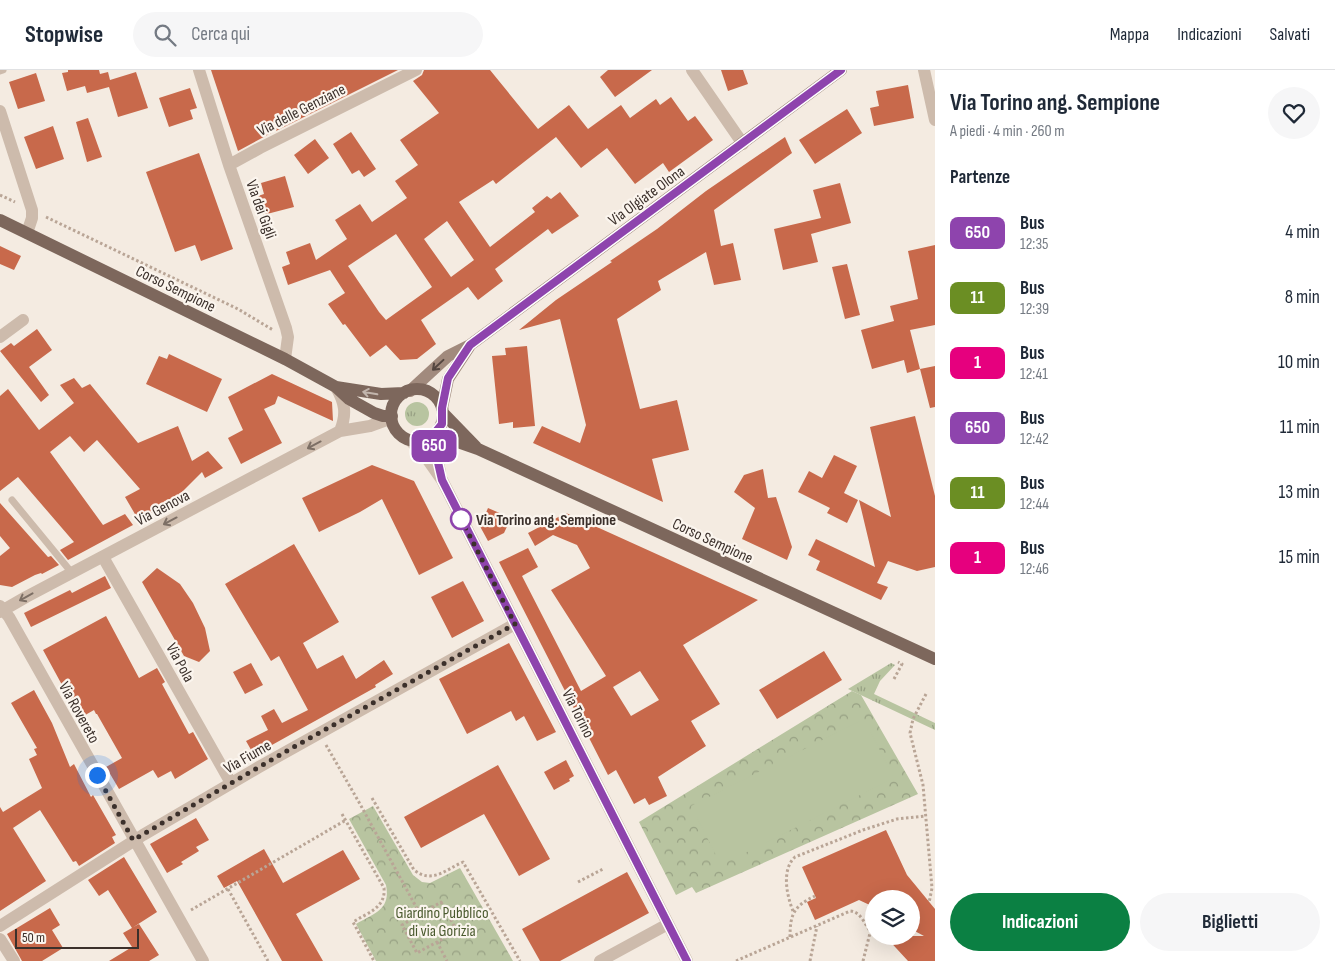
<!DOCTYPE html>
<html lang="it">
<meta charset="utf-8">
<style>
body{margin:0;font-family:"Sofia Sans Condensed",sans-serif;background:#f6f6f7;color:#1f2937;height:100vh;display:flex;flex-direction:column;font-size:19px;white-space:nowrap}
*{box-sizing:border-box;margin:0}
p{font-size:16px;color:#747a83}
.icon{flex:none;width:28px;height:28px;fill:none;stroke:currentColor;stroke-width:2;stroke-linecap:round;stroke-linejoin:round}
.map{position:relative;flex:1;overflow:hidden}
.side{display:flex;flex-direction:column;background:#fff;width:400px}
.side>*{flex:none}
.badge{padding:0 10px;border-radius:8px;font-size:18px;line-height:32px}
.fabs{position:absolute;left:865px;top:820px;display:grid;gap:10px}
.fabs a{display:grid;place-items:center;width:55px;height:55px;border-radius:50%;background:#fff;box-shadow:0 5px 20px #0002;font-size:25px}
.scale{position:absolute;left:15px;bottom:12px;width:124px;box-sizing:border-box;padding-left:5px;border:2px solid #3b302b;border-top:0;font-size:14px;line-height:18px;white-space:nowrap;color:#3b302b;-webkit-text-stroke:4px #fbf5ee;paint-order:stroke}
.you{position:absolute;width:25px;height:25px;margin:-12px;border:4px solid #fff;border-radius:50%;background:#1a73e8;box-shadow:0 0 0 8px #1a73e833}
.map>.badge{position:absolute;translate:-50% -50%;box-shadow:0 0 0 2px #fff}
h2{padding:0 15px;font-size:19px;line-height:45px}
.round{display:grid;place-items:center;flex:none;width:52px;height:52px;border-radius:26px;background:#f6f6f7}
.overview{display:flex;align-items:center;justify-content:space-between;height:85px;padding:0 15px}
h1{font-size:24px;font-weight:700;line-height:38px}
.button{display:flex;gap:10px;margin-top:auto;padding:10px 15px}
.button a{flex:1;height:58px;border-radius:30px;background:#0b8043;color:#fff;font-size:20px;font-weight:700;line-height:58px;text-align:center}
.button a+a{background:#f6f6f7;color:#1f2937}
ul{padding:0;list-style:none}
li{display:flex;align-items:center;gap:15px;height:65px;padding:0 15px}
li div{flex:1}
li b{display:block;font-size:19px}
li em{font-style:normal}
li .badge{min-width:55px;font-weight:700;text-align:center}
header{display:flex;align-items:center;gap:30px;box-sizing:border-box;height:70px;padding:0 25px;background:#fff;border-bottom:1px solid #e0e1e3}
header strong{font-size:24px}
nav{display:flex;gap:28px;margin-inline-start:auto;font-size:18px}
.search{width:350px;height:45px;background:#f6f6f7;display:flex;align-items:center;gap:12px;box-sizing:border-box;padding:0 18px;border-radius:28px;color:#747a83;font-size:19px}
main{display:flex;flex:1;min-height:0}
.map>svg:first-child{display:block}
.grass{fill:url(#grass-tufts)}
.forest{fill:url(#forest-crowns)}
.pitch{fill:#b8c4a0}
.building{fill:#c8694b;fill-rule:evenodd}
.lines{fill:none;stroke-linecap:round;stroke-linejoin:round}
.path{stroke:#b9a596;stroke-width:3;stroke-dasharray:2.5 2.5;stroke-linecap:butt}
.lane{stroke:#cdbbac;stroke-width:7}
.street{stroke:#cdbbac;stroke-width:12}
.secondary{stroke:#a18a7d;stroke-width:12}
.primary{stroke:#7d675c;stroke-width:12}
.oneway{stroke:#544640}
.oneway2{stroke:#c2b5ac}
.oneway3{stroke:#7d6f65}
.line-casing{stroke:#fff;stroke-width:11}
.line{stroke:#8e44ad;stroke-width:8}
.walk{stroke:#3b302b;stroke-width:5;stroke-dasharray:0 9}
.stop-dot{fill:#fff;stroke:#8e44ad;stroke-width:2.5}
.labels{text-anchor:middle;stroke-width:4.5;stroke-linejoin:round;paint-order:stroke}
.street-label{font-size:16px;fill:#3b302b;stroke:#fbf5ee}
.stop-label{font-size:16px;font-weight:bold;fill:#3b302b;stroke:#fbf5ee;text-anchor:start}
.park-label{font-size:16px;fill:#4a5a2e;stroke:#fbf5ee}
</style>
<header>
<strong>Stopwise</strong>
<div class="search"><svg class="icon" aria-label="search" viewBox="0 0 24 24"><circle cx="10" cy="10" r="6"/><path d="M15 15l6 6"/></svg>Cerca qui</div>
<nav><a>Mappa</a><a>Indicazioni</a><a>Salvati</a></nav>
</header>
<main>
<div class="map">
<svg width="935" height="891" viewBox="0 0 935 891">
<defs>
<pattern id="grass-tufts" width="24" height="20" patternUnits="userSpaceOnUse" patternTransform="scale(1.25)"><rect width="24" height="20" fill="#b8c4a0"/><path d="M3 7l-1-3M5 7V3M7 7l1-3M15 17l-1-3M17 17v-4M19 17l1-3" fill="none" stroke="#97a083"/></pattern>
<pattern id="forest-crowns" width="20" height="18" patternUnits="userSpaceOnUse" patternTransform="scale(1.25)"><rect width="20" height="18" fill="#b8c4a0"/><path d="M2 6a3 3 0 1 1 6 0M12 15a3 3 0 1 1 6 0" fill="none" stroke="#97a083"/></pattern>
</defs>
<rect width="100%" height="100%" fill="#f4ebe1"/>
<!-- grass -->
<path class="grass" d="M405 344a12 12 0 1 1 24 0a12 12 0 1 1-24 0Z
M 891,593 L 895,595 L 880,611 L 874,624 L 935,653 L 935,660 L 848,619 Z"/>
<!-- forest -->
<path class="forest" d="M 852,621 L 861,625 L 918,724 L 696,823 L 692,817 L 676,825 L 639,752 Z
M 373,736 L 413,805 L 422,812 L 430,813 L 460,798 L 513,891 L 376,891 L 356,854 C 374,843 391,840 386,815 L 349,749 Z"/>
<!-- pitch -->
<path class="pitch" d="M 864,649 L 894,708 L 721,795 L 691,736 Z"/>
<!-- building -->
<path class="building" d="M 68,0 L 99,0 L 100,4 L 108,2 L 110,10 L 136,2 L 148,38 L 118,47 L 109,17 L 87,23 L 85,16 L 67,21 L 62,3 L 68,2 Z
M 211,0 L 398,0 L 276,61 L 271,54 L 273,62 L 238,81 Z
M 424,0 L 490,0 L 538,59 L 569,35 L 588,59 L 621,35 L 630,48 L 656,29 L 660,35 L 671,27 L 688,51 L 695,46 L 713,70 L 669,102 L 663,93 L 635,114 L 607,78 L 581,98 L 556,67 L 496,114 L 493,110 L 459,132 L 490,177 L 535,142 L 532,138 L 547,126 L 551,129 L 560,122 L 579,146 L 552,164 L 548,159 L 495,199 L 503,211 L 478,230 L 468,217 L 421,250 L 436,274 L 417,289 L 400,290 L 386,275 L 370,287 L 345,254 L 343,255 L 328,234 L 345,223 L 330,200 L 288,215 L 282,197 L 290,194 L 286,182 L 310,173 L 316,190 L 347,169 L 335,150 L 360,134 L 372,152 L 407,128 L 395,111 L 418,95 L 400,70 L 439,43 L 413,11 L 422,5 ZM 447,151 L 474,190 L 451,207 L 424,169 ZM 396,164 L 432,217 L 386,250 L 379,242 L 348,196 Z
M 608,0 L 652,0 L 615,27 L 600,7 Z
M 721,0 L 743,0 L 748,14 L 728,21 Z
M 36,3 L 45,31 L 18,39 L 9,12 Z
M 908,15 L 914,48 L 874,56 L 870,38 L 879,36 L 876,21 Z
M 190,18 L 197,38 L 190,40 L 193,49 L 169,57 L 159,28 Z
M 847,39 L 862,63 L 815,94 L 799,70 Z
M 88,48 L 102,87 L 87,92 L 76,52 Z
M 53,56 L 64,89 L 36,99 L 24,67 Z
M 351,62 L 376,99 L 364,107 L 359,100 L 352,104 L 333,74 Z
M 785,67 L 792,83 L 714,140 L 721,176 L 733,173 L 741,210 L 714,215 L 706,182 L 658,211 L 661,220 L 617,249 L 640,339 L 677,330 L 689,380 L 652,389 L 663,432 L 533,373 L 542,356 L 580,373 L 586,355 L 560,249 L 519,260 L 556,230 L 612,192 L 610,191 L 657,159 L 706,121 Z
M 315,69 L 329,88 L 308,104 L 294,85 Z
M 199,83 L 233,179 L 201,191 L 195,175 L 175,182 L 146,102 Z
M 285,106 L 294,137 L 263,145 L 258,126 L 264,124 L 261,113 Z
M 840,113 L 851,153 L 811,164 L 818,192 L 783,200 L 774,159 L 821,148 L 813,120 Z
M 935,175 L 935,255 L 910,260 L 920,299 L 907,303 L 904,290 L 872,299 L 861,260 L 894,251 L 890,236 L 918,229 L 908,181 Z
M 0,176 L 21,186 L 14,200 L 0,194 Z
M 847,194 L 860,245 L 845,249 L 832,197 Z
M 37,259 L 52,280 L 29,297 L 49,325 L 41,332 L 0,281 L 11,273 L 14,276 Z
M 527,276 L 535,356 L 513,358 L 513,352 L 499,354 L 492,286 L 506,285 L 505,278 Z
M 169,284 L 222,309 L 207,342 L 146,314 L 159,286 L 167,289 Z
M 935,296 L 935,337 L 930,338 L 920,299 Z
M 272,304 L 332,332 L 333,351 L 278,326 L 275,334 L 264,339 L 282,373 L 241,394 L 228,368 L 243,360 L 228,327 Z
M 74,308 L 82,318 L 90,314 L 138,373 L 178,356 L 192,391 L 208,381 L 223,398 L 205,408 L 202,402 L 181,423 L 185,427 L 139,451 L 125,427 L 140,419 L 97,370 L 84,382 L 70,366 L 50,382 L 103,455 L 125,444 L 133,455 L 68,490 L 60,480 L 74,472 L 18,407 L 0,421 L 0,326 L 8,319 L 39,360 L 74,333 L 60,315 Z
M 915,346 L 935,426 L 935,497 L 917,501 L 888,491 L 877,513 L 888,517 L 881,530 L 816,500 L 820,491 L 808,485 L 816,469 L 875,497 L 859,430 L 891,447 L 870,357 Z
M 834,385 L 857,396 L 844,423 L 858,430 L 847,453 L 827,443 L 830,438 L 798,422 L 809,401 L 822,408 Z
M 372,395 L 414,411 L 453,488 L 419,505 L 382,429 L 360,442 L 319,462 L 302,428 Z
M 763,399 L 768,428 L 776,427 L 792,477 L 787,490 L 742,469 L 755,438 L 734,422 L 744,405 Z
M 0,433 L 48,487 L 51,486 L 59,495 L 42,504 L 41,503 L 35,505 L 12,517 L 0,515 L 0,486 L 10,478 L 0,466 Z
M 488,438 L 511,448 L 504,463 L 488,471 L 476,449 L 485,445 Z
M 566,443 L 758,530 L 683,575 L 720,634 L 691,651 L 706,676 L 658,707 L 667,726 L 649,735 L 645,728 L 634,734 L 616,700 L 608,705 L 499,492 L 528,478 L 538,497 L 522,506 L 581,621 L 606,606 L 551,520 L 590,498 L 577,475 L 553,465 L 535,476 L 528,463 ZM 640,601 L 659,630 L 631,646 L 613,617 Z
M 294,474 L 339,552 L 303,573 L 317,599 L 343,585 L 356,609 L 384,590 L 393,604 L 375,615 L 376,617 L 254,685 L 246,671 L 268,660 L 261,646 L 274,639 L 282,653 L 308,640 L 279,586 L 271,591 L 225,514 Z
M 157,498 L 180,514 L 193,533 L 205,558 L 210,581 L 199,592 L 184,586 L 142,512 Z
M 105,506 L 111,518 L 31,557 L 24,543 L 70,520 L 72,523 Z
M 463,511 L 484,551 L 452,568 L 431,527 Z
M 106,546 L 139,608 L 157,598 L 165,612 L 162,614 L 189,664 L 193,662 L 208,689 L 175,709 L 171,701 L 158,708 L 153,700 L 119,719 L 106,697 L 122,688 L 97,644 L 96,644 L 94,640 L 80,648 L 43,580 Z
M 509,573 L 556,662 L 537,671 L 524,646 L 516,651 L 511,641 L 467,664 L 439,609 Z
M 824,581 L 842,610 L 777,649 L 759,620 Z
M 251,593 L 263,615 L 245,624 L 233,602 Z
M 34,620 L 52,653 L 70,697 L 74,694 L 91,727 L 93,725 L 116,765 L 112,767 L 115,773 L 79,796 L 76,791 L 73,792 L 40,740 L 13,758 L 46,811 L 0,841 L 0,737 L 3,742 L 42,718 L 29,689 L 37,685 L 34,679 L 37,678 L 11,633 Z
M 566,690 L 574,706 L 569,709 L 570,711 L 554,720 L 544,702 Z
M 498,695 L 550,789 L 519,806 L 484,744 L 421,778 L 404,747 Z
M 196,748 L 209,770 L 196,777 L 199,781 L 181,792 L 183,794 L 167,803 L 150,774 Z
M 886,760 L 907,805 L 935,839 L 935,891 L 908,891 L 885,866 L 924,866 L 911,859 L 911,829 L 874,829 L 874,837 L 859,830 L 815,850 L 807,832 L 816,828 L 802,797 Z
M 264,779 L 283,813 L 343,780 L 360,809 L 296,844 L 323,891 L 282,891 L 237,811 L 224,818 L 217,806 Z
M 124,787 L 157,842 L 132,858 L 108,820 L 99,826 L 88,810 Z
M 627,802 L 649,843 L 560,891 L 540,891 L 522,859 Z
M 50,838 L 60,855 L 52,860 L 63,878 L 42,891 L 22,891 L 7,864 Z
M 139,854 L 159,885 L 149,891 L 109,891 L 132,877 L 123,863 Z"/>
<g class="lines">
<!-- path -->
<path class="path" d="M 0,125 L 15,132
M 46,147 L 238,239 L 273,260
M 894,609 L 902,594 L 898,592
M 926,624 L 913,649 L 910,663 L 923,715 L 932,818 L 929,833
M 326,675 L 360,734 L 420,844
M 372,728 L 414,800 C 432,814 445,800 463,792 L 520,891
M 342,744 L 384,818 C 386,838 367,843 353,852 L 374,891
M 578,812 L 603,799
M 228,819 L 268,891
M 441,832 L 457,861 L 417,883 L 402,855 Z
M 191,840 L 346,750
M 793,841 C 787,826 781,800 795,787 L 863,760 L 897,749 L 926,746
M 876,866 L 889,871
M 790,867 C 790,844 794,836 815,826
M 437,872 L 447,891
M 736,891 L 850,841 C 863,842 865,858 874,865
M 810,891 L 817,856
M 863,891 L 870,863"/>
<!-- lane -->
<path class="lane" d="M 0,1 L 3,0
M 12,430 L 72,503"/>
<!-- street -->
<path class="street" d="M 199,0 L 229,95 L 286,258 L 288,267 L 285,289
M 692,0 L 743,74
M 924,0 L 935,50
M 0,41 L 32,140 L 32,148 L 27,163
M 229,95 L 260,78 L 416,0
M 0,267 L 23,250
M 336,317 C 345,333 347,344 340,361
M 432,366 L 440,402
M 410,370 L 428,390 L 442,410 L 687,891
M 103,487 L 231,713
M 0,536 L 9,547 L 203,891
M 0,542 L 26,527 L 340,361 L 370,356 L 392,348
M 0,856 L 143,765 L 259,697 L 515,554
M 0,869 L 14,891
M 600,891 L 668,854"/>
<!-- secondary -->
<path class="secondary" d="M 410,321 L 448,286 L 470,275 L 841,0
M 442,338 L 448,309 L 469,277"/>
<!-- primary -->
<path class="primary" d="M 0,150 L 285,289 L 336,317 L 349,329 L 374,343 L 383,346 L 392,346
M 336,317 L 381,324 L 404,323
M391 345a26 26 0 1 1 52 0a26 26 0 1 1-52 0Z
M 443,343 L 476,377
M 435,364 L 478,379 L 935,589"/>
</g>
<!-- one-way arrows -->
<defs><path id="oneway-shaft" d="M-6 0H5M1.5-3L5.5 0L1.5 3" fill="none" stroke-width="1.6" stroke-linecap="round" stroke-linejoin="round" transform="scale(1.25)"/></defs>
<use class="oneway" href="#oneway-shaft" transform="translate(438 295) rotate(137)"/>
<use class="oneway2" href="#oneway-shaft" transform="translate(370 323) rotate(-170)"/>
<g class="oneway3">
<use href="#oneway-shaft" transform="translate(314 375) rotate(152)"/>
<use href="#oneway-shaft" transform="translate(170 451) rotate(152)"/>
<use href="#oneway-shaft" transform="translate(26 527) rotate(151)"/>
</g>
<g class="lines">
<defs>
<path id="line" d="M 687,891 L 442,410 L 432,366 L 442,354 L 442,338 L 448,308 L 470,275 L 841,0"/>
</defs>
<!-- line casing -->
<use href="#line" class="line-casing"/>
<!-- line -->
<use href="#line" class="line"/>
<!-- walk -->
<path class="walk" d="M 97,705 L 133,770 L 292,678 L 515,554 L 460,447 L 461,449"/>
</g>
<!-- markers -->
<circle class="stop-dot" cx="461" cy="449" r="10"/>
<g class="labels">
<!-- street labels -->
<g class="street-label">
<text transform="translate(301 39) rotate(-27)" y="6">Via delle Genziane</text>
<text transform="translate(646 125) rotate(-36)" y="6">Via Olgiate Olona</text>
<text transform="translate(262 139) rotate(70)" y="6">Via dei Gigli</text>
<text transform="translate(176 218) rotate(26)" y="6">Corso Sempione</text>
<text transform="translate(162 437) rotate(-28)" y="6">Via Genova</text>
<text transform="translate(713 470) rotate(25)" y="6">Corso Sempione</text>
<text transform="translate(181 592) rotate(61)" y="6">Via Pola</text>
<text transform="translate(80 642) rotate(61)" y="6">Via Rovereto</text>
<text transform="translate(579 643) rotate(63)" y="6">Via Torino</text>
<text transform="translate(247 686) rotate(-30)" y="6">Via Fiume</text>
</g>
<!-- stop labels -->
<g class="stop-label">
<text x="476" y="455">Via Torino ang. Sempione</text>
</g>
<!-- park labels -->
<g class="park-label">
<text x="442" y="848">Giardino Pubblico<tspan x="442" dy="18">di via Gorizia</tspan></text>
</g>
</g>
</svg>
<div class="fabs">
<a><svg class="icon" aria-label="layers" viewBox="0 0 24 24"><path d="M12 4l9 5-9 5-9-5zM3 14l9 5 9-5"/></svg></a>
</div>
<div class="scale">50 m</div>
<div class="you" style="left:97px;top:705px"></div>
<b class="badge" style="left:434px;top:376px;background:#8e44ad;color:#fff">650</b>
</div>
<section class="side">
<div class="overview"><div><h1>Via Torino ang. Sempione</h1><p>A piedi · 4 min · 260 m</p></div><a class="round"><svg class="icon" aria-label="heart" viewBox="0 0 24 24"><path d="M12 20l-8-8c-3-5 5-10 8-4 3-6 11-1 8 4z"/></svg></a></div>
<h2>Partenze</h2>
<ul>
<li><span class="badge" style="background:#8e44ad;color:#fff">650</span><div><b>Bus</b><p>12:35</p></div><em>4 min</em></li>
<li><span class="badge" style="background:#6b8e23;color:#fff">11</span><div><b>Bus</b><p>12:39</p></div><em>8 min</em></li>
<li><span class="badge" style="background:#e6007e;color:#fff">1</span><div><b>Bus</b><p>12:41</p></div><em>10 min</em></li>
<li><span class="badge" style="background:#8e44ad;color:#fff">650</span><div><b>Bus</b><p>12:42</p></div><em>11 min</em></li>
<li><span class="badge" style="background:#6b8e23;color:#fff">11</span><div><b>Bus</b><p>12:44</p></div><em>13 min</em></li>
<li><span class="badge" style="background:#e6007e;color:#fff">1</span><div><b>Bus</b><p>12:46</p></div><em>15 min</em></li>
</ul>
<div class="button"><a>Indicazioni</a><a>Biglietti</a></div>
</section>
</main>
